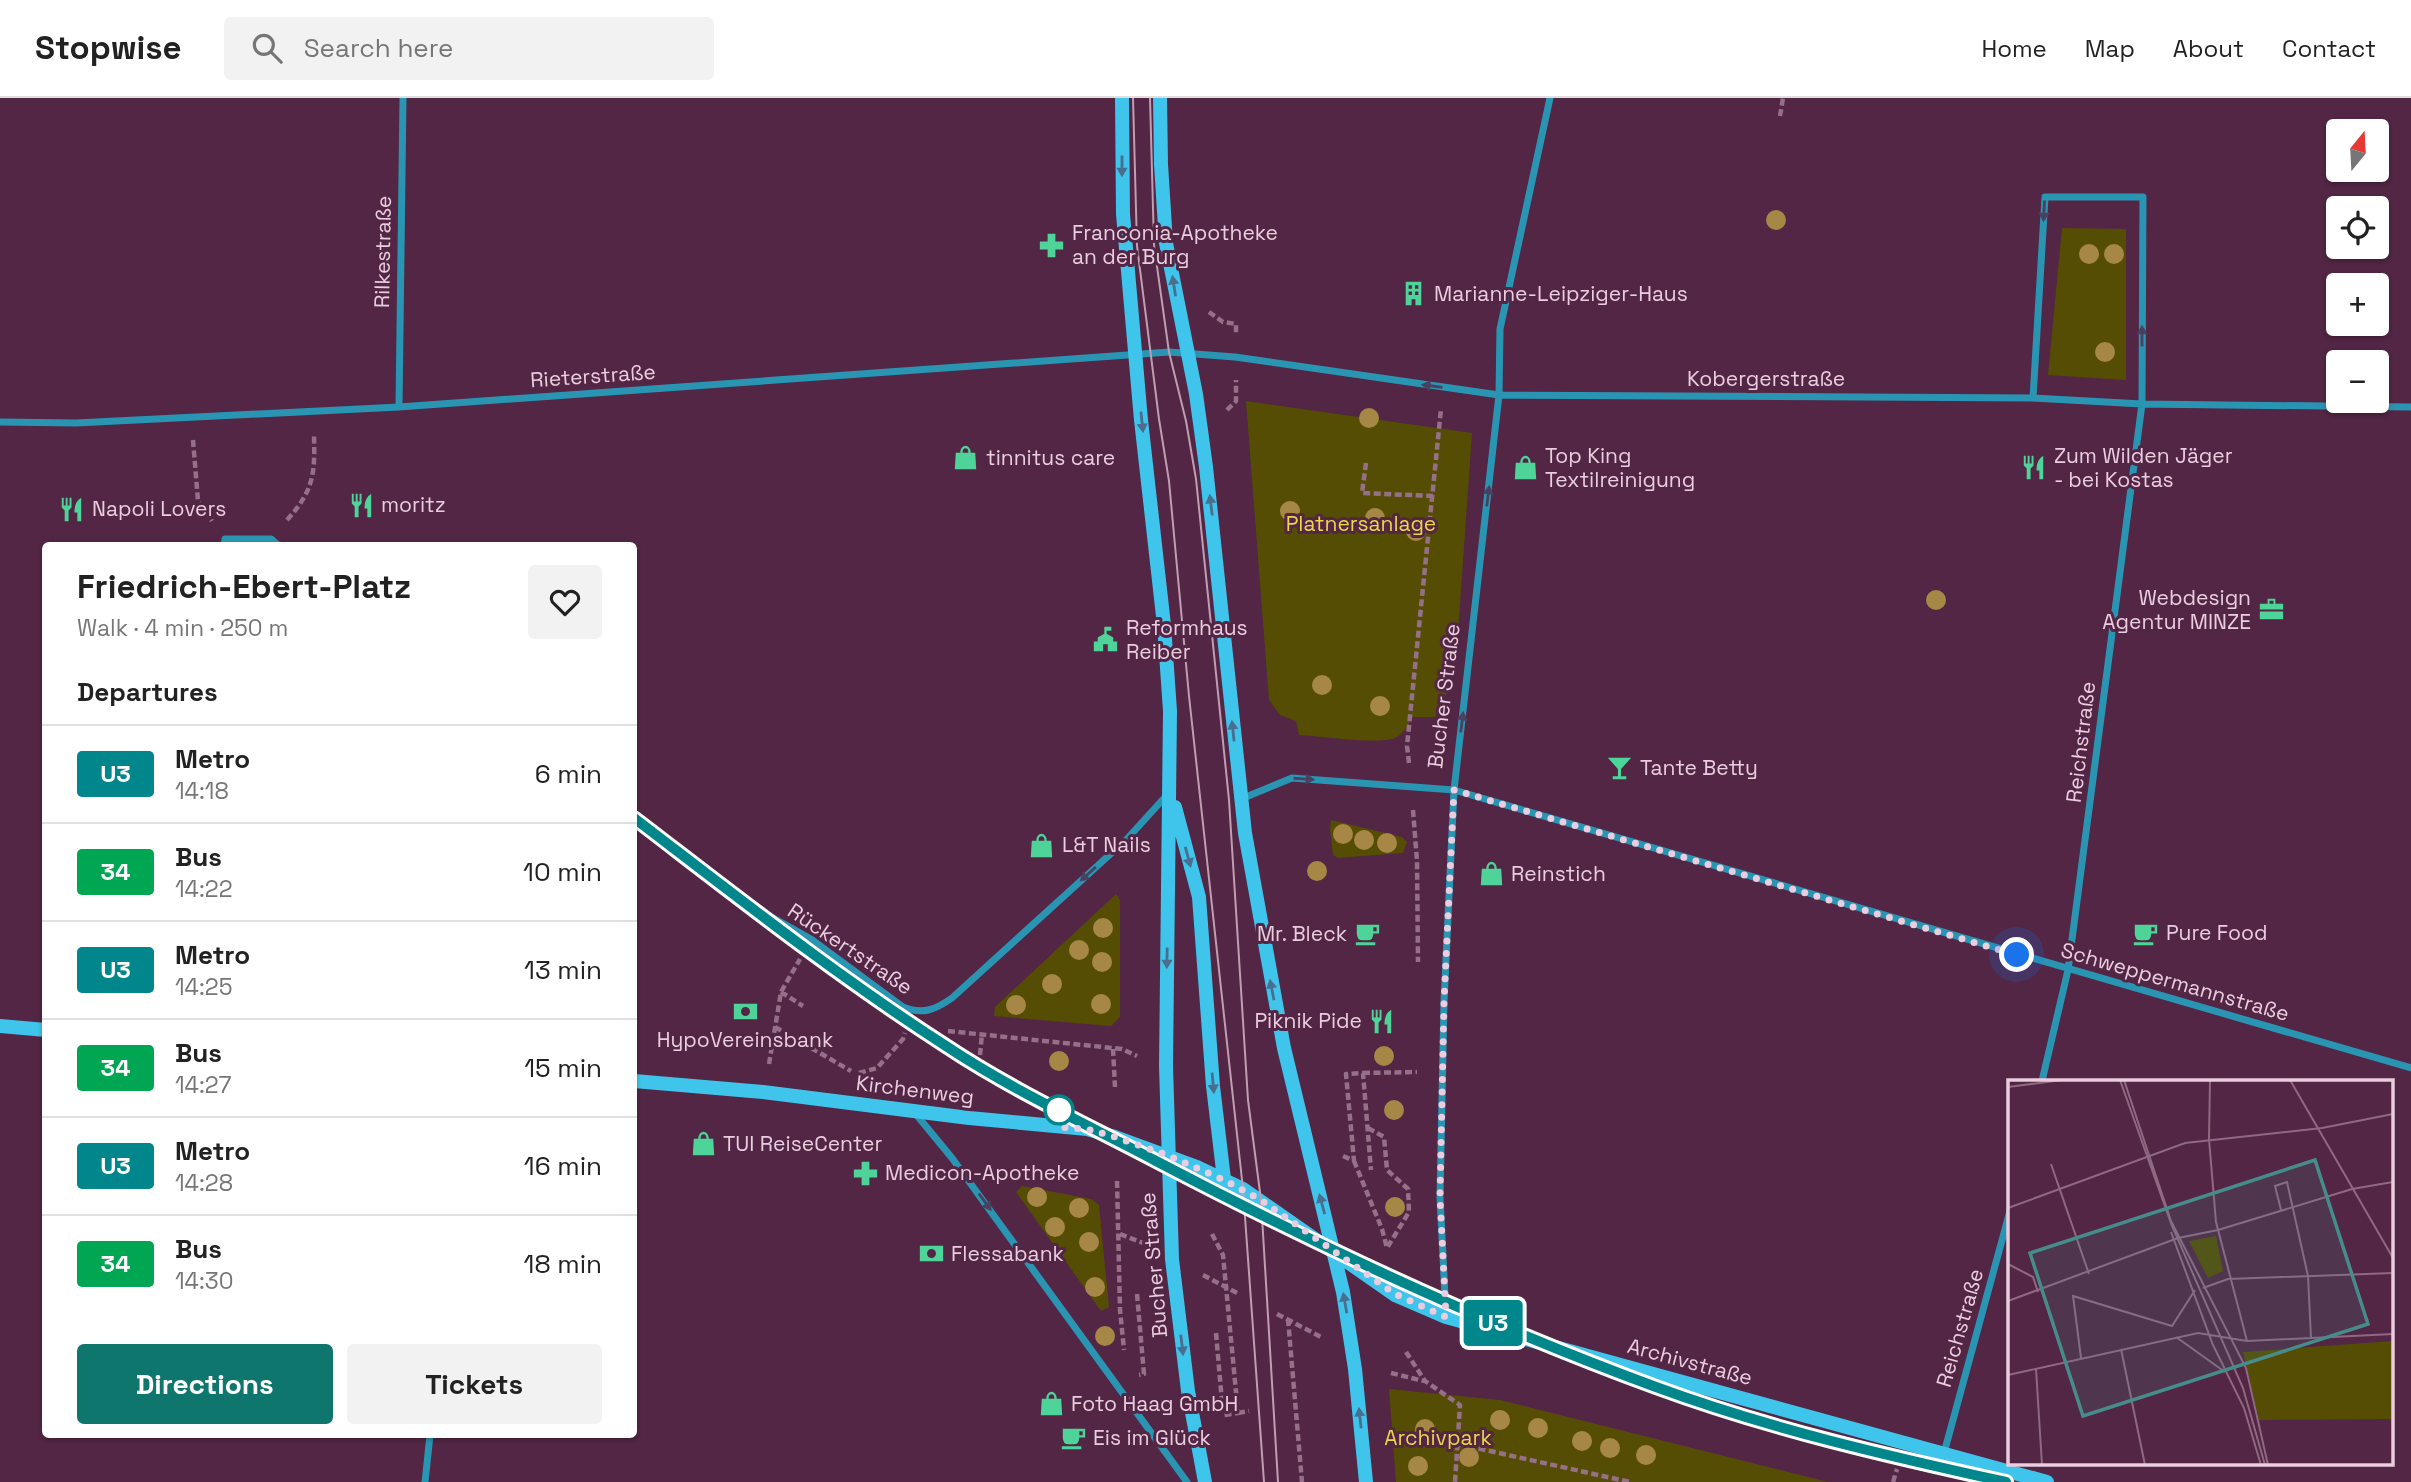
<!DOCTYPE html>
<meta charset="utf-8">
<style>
body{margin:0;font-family:"Space Grotesk",sans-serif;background:#f2f2f2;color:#222;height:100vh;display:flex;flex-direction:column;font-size:26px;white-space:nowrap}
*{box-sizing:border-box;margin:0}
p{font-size:23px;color:#767676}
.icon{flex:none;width:38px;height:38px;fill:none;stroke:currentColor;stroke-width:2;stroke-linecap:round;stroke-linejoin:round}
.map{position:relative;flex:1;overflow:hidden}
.drawer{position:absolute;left:42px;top:444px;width:595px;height:896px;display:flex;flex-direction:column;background:#fff;border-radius:7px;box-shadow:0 2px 5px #0004}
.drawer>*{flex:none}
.badge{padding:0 14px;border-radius:5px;font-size:24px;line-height:46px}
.needle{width:46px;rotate:18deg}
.buttons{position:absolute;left:2326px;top:21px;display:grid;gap:14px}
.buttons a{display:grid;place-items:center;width:63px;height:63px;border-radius:7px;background:#fff;box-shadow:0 2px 5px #0004;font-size:35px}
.you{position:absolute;width:35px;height:35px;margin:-18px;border:5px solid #fff;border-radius:50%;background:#1a73e8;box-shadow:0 0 0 10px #1a73e833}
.map>.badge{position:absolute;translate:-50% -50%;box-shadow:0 0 0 4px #fff}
h2{padding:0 35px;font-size:26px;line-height:63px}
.round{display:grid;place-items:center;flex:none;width:74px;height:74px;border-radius:7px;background:#f2f2f2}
.headline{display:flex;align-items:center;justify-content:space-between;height:119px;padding:0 35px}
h1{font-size:33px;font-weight:700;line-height:52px}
.button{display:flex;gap:14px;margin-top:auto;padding:14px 35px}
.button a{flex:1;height:80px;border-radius:7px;background:#0f766e;color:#fff;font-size:28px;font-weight:700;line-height:80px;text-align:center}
.button a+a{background:#f2f2f2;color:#222}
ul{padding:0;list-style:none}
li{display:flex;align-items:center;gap:21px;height:98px;padding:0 35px;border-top:2px solid #e0e0e0}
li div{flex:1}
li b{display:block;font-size:26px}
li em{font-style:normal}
li .badge{min-width:77px;font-weight:700;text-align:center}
header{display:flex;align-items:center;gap:42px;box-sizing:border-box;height:98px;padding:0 35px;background:#fff;border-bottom:2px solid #e0e0e0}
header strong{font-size:33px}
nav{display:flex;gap:38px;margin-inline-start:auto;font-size:24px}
.search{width:490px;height:63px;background:#f2f2f2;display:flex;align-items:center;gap:18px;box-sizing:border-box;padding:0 24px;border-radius:7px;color:#767676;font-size:26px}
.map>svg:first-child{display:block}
.green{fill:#564d05}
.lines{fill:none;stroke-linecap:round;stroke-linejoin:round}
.path{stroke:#957088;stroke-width:4.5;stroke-dasharray:7 3.5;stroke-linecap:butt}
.street{stroke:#2a95b3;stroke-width:7}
.secondary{stroke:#3fc5eb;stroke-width:14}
.tram{stroke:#bf9eb2;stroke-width:2}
.tree{fill:#a68746}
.oneway{fill:#496e8f}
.oneway2{fill:#484260}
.line-casing{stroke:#fff;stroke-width:16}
.line{stroke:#00868b;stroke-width:10}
.walk{stroke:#eacdde;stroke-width:7;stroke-dasharray:0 12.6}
.stop-dot{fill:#fff;stroke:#00868b;stroke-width:3.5}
.labels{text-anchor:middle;stroke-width:6;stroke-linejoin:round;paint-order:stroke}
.poi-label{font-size:21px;fill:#eacdde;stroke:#522644;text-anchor:start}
.street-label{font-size:21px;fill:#eacdde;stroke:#522644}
.park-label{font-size:21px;fill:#ebd747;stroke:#522644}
.inset-road{fill:none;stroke:#8f6982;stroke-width:2}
.view{fill:#468c8a;fill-opacity:0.15;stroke:#468c8a;stroke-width:3.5}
.inset-edge{fill:none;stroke:#eacdde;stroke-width:3.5}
</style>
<header>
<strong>Stopwise</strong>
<div class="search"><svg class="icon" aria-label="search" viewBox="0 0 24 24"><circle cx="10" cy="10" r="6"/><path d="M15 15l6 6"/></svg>Search here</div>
<nav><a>Home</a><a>Map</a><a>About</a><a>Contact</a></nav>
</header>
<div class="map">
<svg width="2411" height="1384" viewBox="0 0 2411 1384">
<rect width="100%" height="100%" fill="#522644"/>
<!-- green -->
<path class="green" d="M 2062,130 L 2126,131 L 2126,282 L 2048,277 Z
M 1246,303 L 1472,335 L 1455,578 L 1435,619 L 1412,619 C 1408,628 1404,636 1395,640 C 1376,647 1322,638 1299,637 L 1296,623 L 1280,617 L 1269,602 Z
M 1331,722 L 1402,739 L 1407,744 L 1403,755 L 1338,760 L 1333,757 L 1330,731 Z
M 1116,796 L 1120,802 L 1120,919 L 1111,928 L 994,918 L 995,909 Z
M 1022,1088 L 1091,1101 L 1099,1107 L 1109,1209 L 1101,1213 L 1016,1094 Z
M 1389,1291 L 1500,1302 L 1828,1384 L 1396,1384 Z"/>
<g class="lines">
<!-- path -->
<path class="path" d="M 1780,18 L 1783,0
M 1209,214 L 1223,224 L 1236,226 L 1236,235
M 1227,312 L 1236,303 L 1236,282
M 193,342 L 198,403 L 212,423
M 1366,365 L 1362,395 L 1433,398
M 287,422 C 314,392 315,376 314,337
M 1409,665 L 1407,648 L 1441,311
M 1413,712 L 1417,763 L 1418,864
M 781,894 L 803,908
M 775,929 L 851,973
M 948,933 L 1122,951 L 1137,958
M 1113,951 L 1115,989
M 980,957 L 982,936
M 769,966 L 781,894 L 800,861
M 859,975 L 877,970 L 903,941 L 905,935
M 1363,975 L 1417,974
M 1368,1030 L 1384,1039 L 1387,1072 L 1408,1091 L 1409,1114 L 1387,1150
M 1343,1058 L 1354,1063 L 1346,976 L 1363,975 L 1371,1072
M 1354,1063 L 1382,1131 L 1387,1150
M 1117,1083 L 1120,1212 L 1124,1252
M 1120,1136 L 1143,1145
M 1212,1136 L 1223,1157 L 1238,1315 L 1224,1317 L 1223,1313
M 1203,1177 L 1239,1196
M 1137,1196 L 1144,1276 L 1139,1277
M 1277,1216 L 1321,1239
M 1288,1221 L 1302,1384
M 1216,1235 L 1222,1304
M 1406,1254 L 1425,1283 L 1460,1307 L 1455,1384
M 1391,1275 L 1424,1283
M 1238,1315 L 1249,1313
M 1458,1346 L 1630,1384
M 1893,1384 L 1897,1371"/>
<!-- street -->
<path class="street" d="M 2033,300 L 2045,99 L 2143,99 L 2142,306 L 2068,872 L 2042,983
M 399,309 L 403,0
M 0,324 L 76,325 L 399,309 L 1169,254 L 1235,259 L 1499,297 L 2033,300 L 2142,306 L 2411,309
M 224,448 L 225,441 L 271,441 L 279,448
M 1241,701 L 1292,680 L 1454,692 L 2411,970
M 634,719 L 746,805 L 811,841 L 903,909 C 922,917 935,912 952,900 L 1127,741 L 1166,698
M 915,1015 L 952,1060 L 1187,1384
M 1446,1218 L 1440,1099 L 1444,904 L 1454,692 L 1499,297 L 1500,231 L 1550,0
M 1944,1355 L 2010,1113
M 425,1384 L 430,1337"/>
<!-- secondary -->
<path class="secondary" d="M 1122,0 L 1123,116 L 1141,322 L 1164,527 L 1170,613 L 1166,968 L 1172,1161 L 1188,1293 L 1205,1384
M 1160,0 L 1161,66 L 1166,145 L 1196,296 L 1206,369 L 1245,735 L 1284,950 L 1343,1194 L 1355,1271 L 1366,1384
M 1175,709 L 1199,799 L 1213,988 L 1224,1081
M 0,928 L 46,932
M 634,983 L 763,994 L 969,1020 L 1087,1031 L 1115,1039 L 1197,1069 L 1243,1091 L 1395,1197 L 1446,1219 L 2047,1384"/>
<!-- tram -->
<path class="tram" d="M 1133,0 L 1137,148 L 1159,321 L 1169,383 L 1189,598 L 1243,1091 L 1264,1384
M 1150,0 L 1154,147 L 1169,254 L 1186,323 L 1196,381 L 1229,702 L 1248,1002 L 1261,1102 L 1278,1384"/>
</g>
<!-- trees -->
<g class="tree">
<circle cx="1776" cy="122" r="10"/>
<circle cx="2089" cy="156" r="10"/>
<circle cx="2114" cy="156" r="10"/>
<circle cx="2105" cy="254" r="10"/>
<circle cx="1369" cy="320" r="10"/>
<circle cx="1290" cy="413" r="10"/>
<circle cx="1375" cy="420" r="10"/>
<circle cx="1416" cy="433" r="10"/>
<circle cx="1936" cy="502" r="10"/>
<circle cx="1322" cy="587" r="10"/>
<circle cx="1380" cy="608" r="10"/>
<circle cx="1343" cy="736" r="10"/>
<circle cx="1364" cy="742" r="10"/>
<circle cx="1387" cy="745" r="10"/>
<circle cx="1317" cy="773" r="10"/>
<circle cx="1103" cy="830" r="10"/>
<circle cx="1079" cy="852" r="10"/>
<circle cx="1102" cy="864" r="10"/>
<circle cx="1052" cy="886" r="10"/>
<circle cx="1101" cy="906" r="10"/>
<circle cx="1016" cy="907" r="10"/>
<circle cx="1384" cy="958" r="10"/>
<circle cx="1059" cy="963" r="10"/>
<circle cx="1394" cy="1012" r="10"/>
<circle cx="1037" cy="1099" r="10"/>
<circle cx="1395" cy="1109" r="10"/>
<circle cx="1079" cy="1110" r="10"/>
<circle cx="1055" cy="1129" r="10"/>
<circle cx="1089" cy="1144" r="10"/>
<circle cx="1095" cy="1189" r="10"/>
<circle cx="1105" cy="1238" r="10"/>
<circle cx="1500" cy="1322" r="10"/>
<circle cx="1538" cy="1330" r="10"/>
<circle cx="1425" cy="1331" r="10"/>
<circle cx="1582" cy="1343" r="10"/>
<circle cx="1610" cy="1350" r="10"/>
<circle cx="1646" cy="1357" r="10"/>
<circle cx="1469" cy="1359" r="10"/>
<circle cx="1418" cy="1368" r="10"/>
</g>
<!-- one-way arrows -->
<defs><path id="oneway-solid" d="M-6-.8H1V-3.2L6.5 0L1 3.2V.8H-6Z" transform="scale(1.75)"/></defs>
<g class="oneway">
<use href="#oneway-solid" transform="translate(1122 68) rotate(90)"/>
<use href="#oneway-solid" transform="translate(1174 188) rotate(-99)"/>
<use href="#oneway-solid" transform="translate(1142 324) rotate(84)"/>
<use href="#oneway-solid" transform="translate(1211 407) rotate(-97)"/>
<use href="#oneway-solid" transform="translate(1233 633) rotate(-96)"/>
<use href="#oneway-solid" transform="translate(1188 759) rotate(75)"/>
<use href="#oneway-solid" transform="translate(1167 860) rotate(91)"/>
<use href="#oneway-solid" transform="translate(1272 892) rotate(-101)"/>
<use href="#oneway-solid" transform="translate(1213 985) rotate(85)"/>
<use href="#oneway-solid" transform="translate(1322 1106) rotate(-105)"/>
<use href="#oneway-solid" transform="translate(1345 1205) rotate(-100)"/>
<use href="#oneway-solid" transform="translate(1182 1247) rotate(83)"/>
<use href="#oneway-solid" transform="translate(1360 1320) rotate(-96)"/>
</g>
<g class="oneway2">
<use href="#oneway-solid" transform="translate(2044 113) rotate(93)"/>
<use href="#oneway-solid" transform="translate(2142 238) rotate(-90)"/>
<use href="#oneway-solid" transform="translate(1432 288) rotate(-172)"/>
<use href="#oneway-solid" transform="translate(1488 398) rotate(-83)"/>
<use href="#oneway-solid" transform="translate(1462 624) rotate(-83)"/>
<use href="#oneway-solid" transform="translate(1304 681) rotate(4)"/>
<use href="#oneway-solid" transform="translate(1088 776) rotate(138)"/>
<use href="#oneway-solid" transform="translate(985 1104) rotate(54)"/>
</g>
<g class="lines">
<defs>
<path id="line" d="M 634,720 C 736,798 837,878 946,948 C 1012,992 1086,1026 1156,1063 C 1318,1148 1484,1226 1656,1289 C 1770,1331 1888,1358 2006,1384"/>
</defs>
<!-- line casing -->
<use href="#line" class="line-casing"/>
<!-- line -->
<use href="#line" class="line"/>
<!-- walk -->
<path class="walk" d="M 1059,1012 L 1057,1029 L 1087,1031 L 1115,1039 L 1167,1057 L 1224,1082 L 1261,1102 L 1395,1196 L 1446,1219 L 1440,1099 L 1444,904 L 1454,692 L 2017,857"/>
</g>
<!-- icons -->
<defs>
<symbol id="pharmacy-bare" viewBox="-9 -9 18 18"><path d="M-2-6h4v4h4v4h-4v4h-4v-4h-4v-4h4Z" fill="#4ed399" stroke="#522644" stroke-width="2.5" paint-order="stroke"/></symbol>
<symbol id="building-bare" viewBox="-9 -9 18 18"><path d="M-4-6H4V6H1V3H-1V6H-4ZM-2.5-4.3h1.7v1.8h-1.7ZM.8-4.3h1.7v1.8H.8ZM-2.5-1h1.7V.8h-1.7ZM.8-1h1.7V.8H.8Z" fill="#4ed399" stroke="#522644" stroke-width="2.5" paint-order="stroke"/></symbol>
<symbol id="shop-bare" viewBox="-9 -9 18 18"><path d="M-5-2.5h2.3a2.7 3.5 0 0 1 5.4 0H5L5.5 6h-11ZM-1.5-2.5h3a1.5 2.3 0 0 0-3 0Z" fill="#4ed399" stroke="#522644" stroke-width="2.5" paint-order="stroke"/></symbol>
<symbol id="restaurant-bare" viewBox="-9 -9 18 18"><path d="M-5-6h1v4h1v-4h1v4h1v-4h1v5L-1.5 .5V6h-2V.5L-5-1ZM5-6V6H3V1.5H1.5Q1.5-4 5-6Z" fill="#4ed399" stroke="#522644" stroke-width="2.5" paint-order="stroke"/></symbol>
<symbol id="office-bare" viewBox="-9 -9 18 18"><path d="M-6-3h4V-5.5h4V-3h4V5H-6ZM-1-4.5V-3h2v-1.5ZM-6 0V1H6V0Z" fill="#4ed399" stroke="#522644" stroke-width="2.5" paint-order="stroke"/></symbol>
<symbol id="civic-bare" viewBox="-9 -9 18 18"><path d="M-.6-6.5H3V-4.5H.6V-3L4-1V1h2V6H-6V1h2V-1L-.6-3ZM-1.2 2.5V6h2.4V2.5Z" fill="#4ed399" stroke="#522644" stroke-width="2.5" paint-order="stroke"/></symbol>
<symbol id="bar-bare" viewBox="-9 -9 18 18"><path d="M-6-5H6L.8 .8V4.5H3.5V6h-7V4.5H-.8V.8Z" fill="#4ed399" stroke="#522644" stroke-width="2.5" paint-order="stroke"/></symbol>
<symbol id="cafe-bare" viewBox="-9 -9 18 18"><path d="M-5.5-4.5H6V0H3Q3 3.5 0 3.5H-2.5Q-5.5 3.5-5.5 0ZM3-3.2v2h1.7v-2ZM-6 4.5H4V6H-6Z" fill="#4ed399" stroke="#522644" stroke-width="2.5" paint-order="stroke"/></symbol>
<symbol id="bank-bare" viewBox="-9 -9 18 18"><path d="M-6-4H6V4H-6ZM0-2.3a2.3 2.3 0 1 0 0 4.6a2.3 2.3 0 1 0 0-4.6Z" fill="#4ed399" stroke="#522644" stroke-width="2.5" paint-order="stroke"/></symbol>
</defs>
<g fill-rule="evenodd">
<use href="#pharmacy-bare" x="1034" y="130" width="35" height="35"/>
<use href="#building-bare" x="1396" y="178" width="35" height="35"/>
<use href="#shop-bare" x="948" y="342" width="35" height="35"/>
<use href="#shop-bare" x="1508" y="352" width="35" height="35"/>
<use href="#restaurant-bare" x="2016" y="352" width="35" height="35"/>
<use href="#restaurant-bare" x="344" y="390" width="35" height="35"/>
<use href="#restaurant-bare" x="54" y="394" width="35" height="35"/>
<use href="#office-bare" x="2254" y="494" width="35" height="35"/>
<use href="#civic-bare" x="1088" y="524" width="35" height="35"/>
<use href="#bar-bare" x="1602" y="652" width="35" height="35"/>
<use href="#shop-bare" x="1024" y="730" width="35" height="35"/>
<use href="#shop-bare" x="1474" y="758" width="35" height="35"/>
<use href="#cafe-bare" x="2128" y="818" width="35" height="35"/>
<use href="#cafe-bare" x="1350" y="818" width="35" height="35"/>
<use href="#bank-bare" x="728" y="896" width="35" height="35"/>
<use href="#restaurant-bare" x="1364" y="906" width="35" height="35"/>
<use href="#shop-bare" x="686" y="1028" width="35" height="35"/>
<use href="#pharmacy-bare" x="848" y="1058" width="35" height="35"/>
<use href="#bank-bare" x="914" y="1138" width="35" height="35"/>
<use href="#shop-bare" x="1034" y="1288" width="35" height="35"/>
<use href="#cafe-bare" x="1056" y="1322" width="35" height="35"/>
</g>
<!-- markers -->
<circle class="stop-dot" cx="1059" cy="1012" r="14"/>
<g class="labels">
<!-- poi labels -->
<g class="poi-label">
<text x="1072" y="142">Franconia-Apotheke<tspan x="1072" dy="24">an der Burg</tspan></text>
<text x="1434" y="203">Marianne-Leipziger-Haus</text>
<text x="1545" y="365">Top King<tspan x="1545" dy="24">Textilreinigung</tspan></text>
<text x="2054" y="365">Zum Wilden Jäger<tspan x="2054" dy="24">- bei Kostas</tspan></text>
<text x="986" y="367">tinnitus care</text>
<text x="381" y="414">moritz</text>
<text x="92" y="418">Napoli Lovers</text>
<text x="2251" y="507" text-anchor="end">Webdesign<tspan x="2251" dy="24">Agentur MINZE</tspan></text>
<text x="1126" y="537">Reformhaus<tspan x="1126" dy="24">Reiber</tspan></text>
<text x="1640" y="677">Tante Betty</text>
<text x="1062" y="754">L&amp;T Nails</text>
<text x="1511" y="783">Reinstich</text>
<text x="2166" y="842">Pure Food</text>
<text x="1347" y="843" text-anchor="end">Mr. Bleck</text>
<text x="1362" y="930" text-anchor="end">Piknik Pide</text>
<text x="745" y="949" text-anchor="middle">HypoVereinsbank</text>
<text x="723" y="1053">TUI ReiseCenter</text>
<text x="885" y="1082">Medicon-Apotheke</text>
<text x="951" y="1163">Flessabank</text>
<text x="1071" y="1313">Foto Haag GmbH</text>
<text x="1093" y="1347">Eis im Glück</text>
</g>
<!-- street labels -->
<g class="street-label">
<text transform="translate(383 154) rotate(-89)" y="7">Rilkestraße</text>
<text transform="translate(593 278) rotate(-4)" y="7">Rieterstraße</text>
<text x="1766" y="288">Kobergerstraße</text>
<text transform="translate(1444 598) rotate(-83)" y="7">Bucher Straße</text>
<text transform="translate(2081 644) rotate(-83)" y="7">Reichstraße</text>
<text transform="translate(850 851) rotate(34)" y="7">Rückertstraße</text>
<text transform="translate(2175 884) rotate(16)" y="7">Schweppermannstraße</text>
<text transform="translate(915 992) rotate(7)" y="7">Kirchenweg</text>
<text transform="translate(1154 1167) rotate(-95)" y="7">Bucher Straße</text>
<text transform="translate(1960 1230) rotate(-74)" y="7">Reichstraße</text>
<text transform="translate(1690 1264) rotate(15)" y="7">Archivstraße</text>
</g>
<!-- park labels -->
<g class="park-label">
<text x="1361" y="433">Platnersanlage</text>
<text x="1438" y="1347">Archivpark</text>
</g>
</g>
<!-- overview -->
<g transform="translate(2008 982)">
<rect width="385" height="385" fill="#522644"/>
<path d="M 208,156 L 215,191 L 200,198 L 181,161 ZM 385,261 L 385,339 L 251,340 L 235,272 Z" fill="#564d05"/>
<path class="inset-road" d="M 112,0 L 164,146 L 235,308 L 257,385M 116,0 L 163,141 L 238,288 L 260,385M 202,0 L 201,59 L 208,142 L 239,261M 282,0 L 385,178M 0,7 L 54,0M 43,84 L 81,194M 0,128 L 177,63 L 314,48 L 385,34M 273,130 L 267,106 L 279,102 L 300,196 L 303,258M 163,152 L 205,265 L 236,328 L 253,385M 0,184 L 25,197 L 30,212M 195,208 L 220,199 L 385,193M 0,221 L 170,158 L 210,150 L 344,109 L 385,102M 168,257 L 217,292M 113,269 L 137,385M 73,278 L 65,216 L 164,246 L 187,210M 28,289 L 34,385M 0,295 L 190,253 L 239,261 L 385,254"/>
<path class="view" d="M 307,80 L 360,244 L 75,336 L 22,173 Z"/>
<rect width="385" height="385" class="inset-edge"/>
</g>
</svg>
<div class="buttons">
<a><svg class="needle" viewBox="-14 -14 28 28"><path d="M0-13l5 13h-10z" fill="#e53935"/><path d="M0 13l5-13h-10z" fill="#767676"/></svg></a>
<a><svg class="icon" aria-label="locate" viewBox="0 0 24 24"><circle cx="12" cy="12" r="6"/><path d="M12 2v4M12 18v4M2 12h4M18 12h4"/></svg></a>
<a>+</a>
<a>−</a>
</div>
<div class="you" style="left:2017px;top:857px"></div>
<b class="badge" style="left:1493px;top:1225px;background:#00868b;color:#fff">U3</b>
<section class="drawer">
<div class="headline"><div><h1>Friedrich-Ebert-Platz</h1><p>Walk · 4 min · 250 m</p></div><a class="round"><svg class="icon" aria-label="heart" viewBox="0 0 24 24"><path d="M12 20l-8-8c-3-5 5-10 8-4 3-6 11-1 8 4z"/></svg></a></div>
<h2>Departures</h2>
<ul>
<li><span class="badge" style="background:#00868b;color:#fff">U3</span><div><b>Metro</b><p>14:18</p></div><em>6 min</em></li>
<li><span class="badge" style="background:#00a651;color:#fff">34</span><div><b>Bus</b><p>14:22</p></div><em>10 min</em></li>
<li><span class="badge" style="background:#00868b;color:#fff">U3</span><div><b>Metro</b><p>14:25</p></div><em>13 min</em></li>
<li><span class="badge" style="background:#00a651;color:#fff">34</span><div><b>Bus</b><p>14:27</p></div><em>15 min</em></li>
<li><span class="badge" style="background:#00868b;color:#fff">U3</span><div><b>Metro</b><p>14:28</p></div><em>16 min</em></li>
<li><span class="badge" style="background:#00a651;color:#fff">34</span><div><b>Bus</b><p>14:30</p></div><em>18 min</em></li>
</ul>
<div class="button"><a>Directions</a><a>Tickets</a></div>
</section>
</div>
